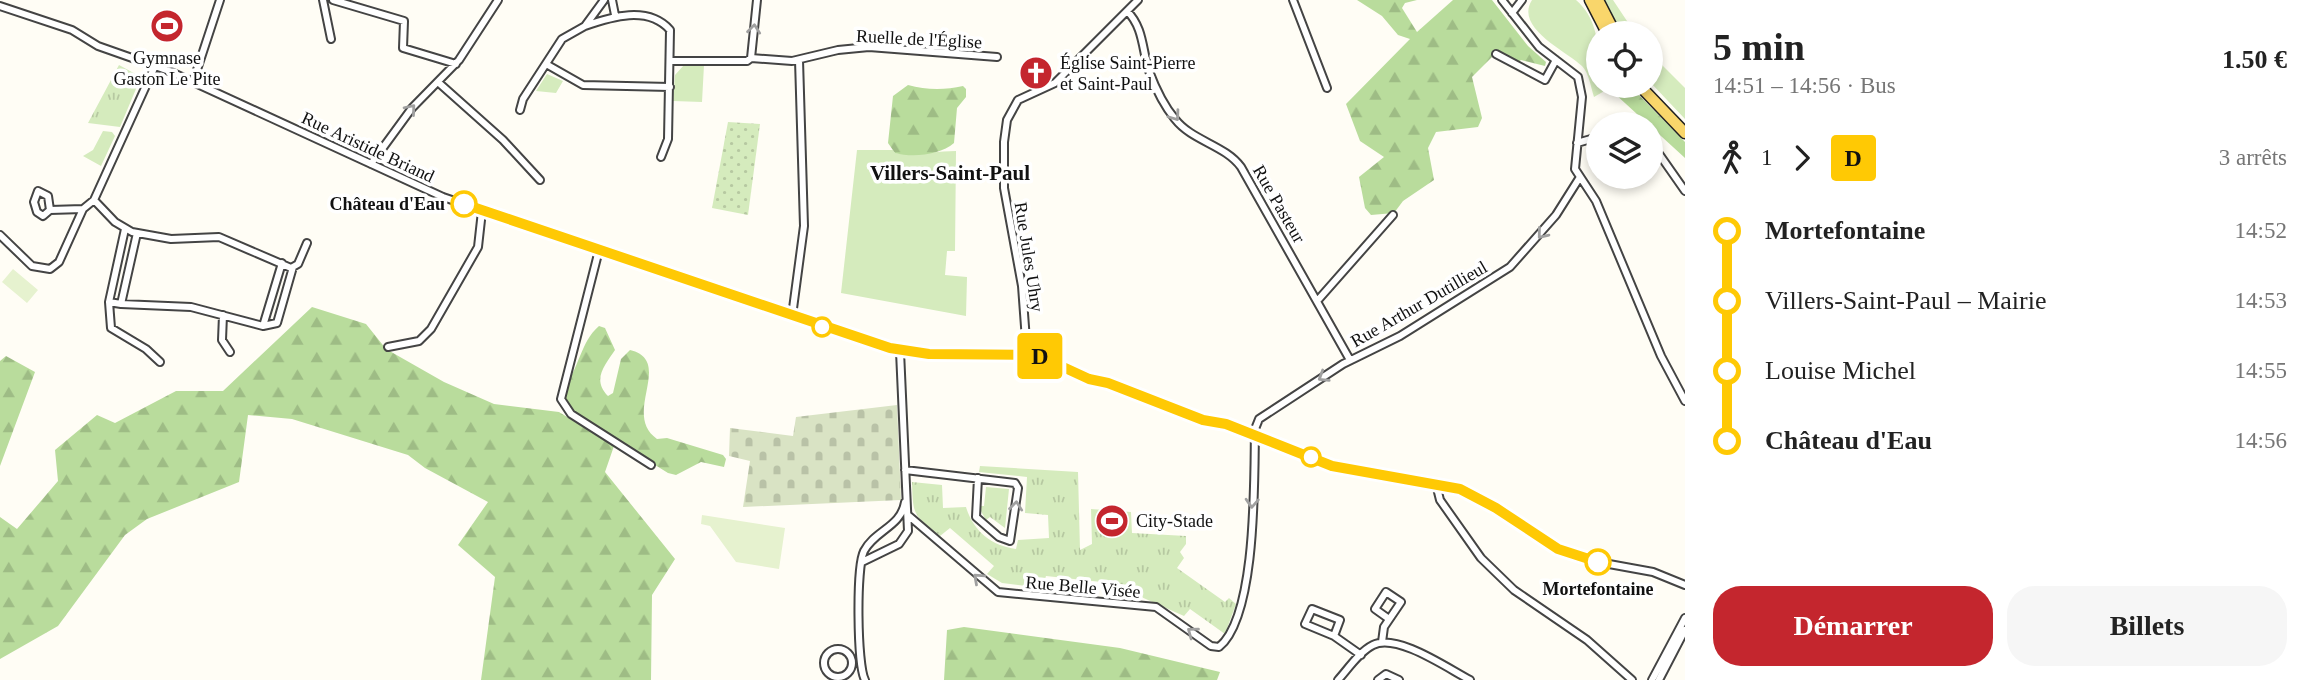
<!DOCTYPE html>
<html lang="fr">
<meta charset="utf-8">
<style>
body{margin:0;font-family:"Times New Roman",serif;background:#f6f6f6;color:#222;height:100vh;display:flex;flex-direction:column;font-size:26px;white-space:nowrap}
*{box-sizing:border-box;margin:0}
p{font-size:23px;color:#767676}
.icon{flex:none;width:38px;height:38px;fill:none;stroke:currentColor;stroke-width:2;stroke-linecap:round;stroke-linejoin:round}
.map{position:relative;flex:1;overflow:hidden}
.details{display:flex;flex-direction:column;background:#fff;width:630px}
.details>*{flex:none}
.badge{padding:0 14px;border-radius:5px;font-size:24px;line-height:46px}
.buttons{position:absolute;left:1586px;top:21px;display:grid;gap:14px}
.buttons a{display:grid;place-items:center;width:77px;height:77px;border-radius:50%;background:#fff;box-shadow:0 4px 10px #0003;font-size:35px}
.map>.badge{position:absolute;translate:-50% -50%;box-shadow:0 0 0 4px #fff}
.legs{display:flex;align-items:center;gap:10px;height:77px;padding:0 28px;font-size:23px}
.legs p{margin-inline-start:auto}
.summary{display:flex;align-items:center;justify-content:space-between;height:119px;padding:0 28px}
h1{font-size:38px;font-weight:700;line-height:52px}
.action{display:flex;gap:14px;margin-top:auto;padding:14px 28px}
.action a{flex:1;height:80px;border-radius:28px;background:#c4262e;color:#fff;font-size:28px;font-weight:700;line-height:80px;text-align:center}
.action a+a{background:#f6f6f6;color:#222}
ul{padding:0 28px;list-style:none}
li{display:flex;align-items:center;gap:24px;height:70px;font-size:26px}
li i{display:grid;place-items:center;width:10px;height:100%;margin:0 9px;background:currentColor}
li i::after{content:'';width:18px;height:18px;margin:-9px;border:5px solid;border-radius:50%;background:#fff}
li p{margin-inline-start:auto}
li:first-child i{background:linear-gradient(#0000 50%,currentColor 0)}
li:last-child i{background:linear-gradient(currentColor 50%,#0000 0)}
main{display:flex;flex:1;min-height:0}
.map>svg:first-child{display:block}
.grass{fill:#d5ebbd}
.forest{fill:url(#forest-firs)}
.cemetery{fill:url(#cemetery-stones)}
.park{fill:url(#park-tufts)}
.garden{fill:url(#garden-dots)}
.pitch{fill:#e6f2cf}
.lines{fill:none;stroke-linecap:round;stroke-linejoin:round}
.minor-casing{stroke:#444;stroke-width:10}
.primary-casing{stroke:#222;stroke-width:13}
.minor{stroke:#fff;stroke-width:6}
.primary{stroke:#f9d66b;stroke-width:10}
.oneway{stroke:#a0a0a0}
.line-1-casing{stroke:#fff;stroke-width:16}
.line-1{stroke:#ffc904;stroke-width:10}
.stop-1-dot{fill:#fff;stroke:#ffc904;stroke-width:3.5}
.labels{text-anchor:middle;stroke-width:7;stroke-linejoin:round;paint-order:stroke}
.street-label{font-size:18px;fill:#111;stroke:#fff}
.poi-label{font-size:18px;fill:#111;stroke:#fff;text-anchor:start}
.stop-label{font-size:18px;font-weight:bold;fill:#111;stroke:#fff;text-anchor:end}
.quarter-label{font-size:21px;font-weight:bold;fill:#111;stroke:#fff}
</style>
<main>
<div class="map">
<svg width="1685" height="680" viewBox="0 0 1685 680">
<defs>
<pattern id="forest-firs" width="22" height="20" patternUnits="userSpaceOnUse" patternTransform="scale(1.75)"><rect width="22" height="20" fill="#b9dc9c"/><path d="M5 1l3.5 6h-7zM16 11l3.5 6h-7z" fill="#9ebc85"/></pattern>
<pattern id="cemetery-stones" width="16" height="16" patternUnits="userSpaceOnUse" patternTransform="scale(1.75)"><rect width="16" height="16" fill="#d9e3c4"/><path d="M2 7V4a2 2 0 0 1 4 0v3zM10 15v-3a2 2 0 0 1 4 0v3z" fill="#b9c2a7"/></pattern>
<pattern id="park-tufts" width="24" height="20" patternUnits="userSpaceOnUse" patternTransform="scale(1.75)"><rect width="24" height="20" fill="#d5ebbd"/><path d="M3 7l-1-3M5 7V3M7 7l1-3M15 17l-1-3M17 17v-4M19 17l1-3" fill="none" stroke="#b6c8a1"/></pattern>
<pattern id="garden-dots" width="8" height="8" patternUnits="userSpaceOnUse" patternTransform="scale(1.75)"><rect width="8" height="8" fill="#d5ebbd"/><path d="M2 2h.1M6 6h.1" fill="none" stroke="#b6c8a1" stroke-width="1.8" stroke-linecap="round"/></pattern>
</defs>
<rect width="100%" height="100%" fill="#fffdf5"/>
<!-- grass -->
<path class="grass" d="M 1532,0 L 1576,0 C 1602,23 1598,54 1598,86 L 1613,86 L 1594,97 C 1591,88 1589,73 1582,66 C 1567,51 1514,28 1532,0 Z
M 1603,0 L 1613,0 L 1635,33 L 1620,33 Z
M 1650,43 L 1655,58 L 1685,88 L 1685,119 L 1650,82 Z
M 684,65 L 704,65 L 702,102 L 673,101 L 675,75 Z
M 547,74 L 563,81 L 556,93 L 536,91 Z
M 103,131 L 112,132 L 115,136 L 101,166 L 83,156 L 93,150 Z
M 857,150 L 893,150 L 895,153 C 916,156 934,151 956,151 L 955,251 L 947,251 L 945,275 L 967,277 L 966,316 L 841,293 Z"/>
<!-- forest -->
<path class="forest" d="M 1357,0 L 1417,0 L 1405,3 L 1402,8 L 1417,32 L 1453,0 L 1492,0 L 1528,46 L 1546,62 L 1545,66 L 1521,60 L 1514,65 L 1493,56 L 1472,77 L 1482,118 L 1478,127 L 1436,132 L 1428,148 L 1434,180 L 1403,201 L 1394,213 L 1371,215 L 1365,208 L 1359,177 L 1384,157 L 1360,141 L 1346,104 L 1410,39 L 1398,35 L 1382,16 Z
M 908,85 C 926,90 945,90 963,86 L 966,89 L 966,97 L 957,108 L 954,143 C 940,155 913,158 895,153 L 888,143 L 893,96 Z
M 1626,86 L 1635,91 L 1685,142 L 1685,158 L 1614,93 Z
M 312,307 L 366,324 L 386,349 L 444,382 L 494,404 L 559,412 L 614,446 L 605,472 L 675,559 L 652,595 L 651,680 L 481,680 L 495,577 L 458,545 L 488,502 L 425,468 L 408,455 L 292,419 L 248,415 L 239,482 L 147,519 L 125,535 L 58,626 L 0,659 L 0,517 L 17,529 L 58,481 L 55,450 L 97,415 L 115,423 L 176,391 L 223,391 Z
M 599,326 L 605,328 L 615,350 C 606,364 591,379 608,396 L 613,393 L 621,359 L 630,350 C 675,361 621,414 657,439 L 667,438 L 723,455 L 726,459 L 724,467 L 701,462 L 676,475 L 668,473 L 568,411 L 562,389 C 579,371 580,342 599,326 Z
M 6,356 L 35,372 L 0,466 L 0,361 Z
M 964,627 L 1120,648 L 1220,672 L 1217,680 L 944,680 L 947,630 Z"/>
<!-- cemetery -->
<path class="cemetery" d="M 897,405 L 901,500 L 743,507 L 750,461 L 729,456 L 730,428 L 793,436 L 796,417 Z"/>
<!-- park -->
<path class="park" d="M 119,65 L 141,77 L 120,127 L 88,123 Z
M 980,466 L 1078,472 L 1080,550 L 1092,544 L 1091,509 L 1131,512 L 1132,533 L 1186,536 L 1186,544 L 1180,552 L 1184,558 L 1177,568 L 1225,602 L 1229,598 L 1236,604 L 1225,634 L 1190,609 L 1184,616 L 1139,596 L 1139,586 L 1046,576 L 1042,588 L 1002,583 L 987,574 L 994,566 L 950,528 L 940,536 C 913,514 913,516 912,482 L 942,485 L 943,508 L 966,507 C 973,531 992,546 1016,549 L 1018,540 L 1049,538 L 1048,515 L 1025,513 L 1027,477 L 979,472 Z
M 986,487 L 1009,489 L 1005,528 L 990,517 L 986,520 L 978,506 L 984,506 Z"/>
<!-- garden -->
<path class="garden" d="M 728,122 L 760,124 L 748,215 L 712,208 Z"/>
<!-- pitch -->
<path class="pitch" d="M 13,269 L 38,290 L 27,303 L 2,282 Z
M 1098,512 L 1126,514 L 1127,528 L 1099,528 Z
M 702,515 L 785,528 L 779,569 L 736,562 L 710,526 L 701,524 Z"/>
<g class="lines">
<defs>
<path id="minor" d="M 323,0 L 331,39
M 333,0 L 404,21 L 403,48 L 456,64
M 612,0 L 615,15
M 1293,0 L 1327,88
M 1502,0 L 1539,47 L 1578,77 L 1582,97 L 1575,169 L 1596,201 L 1661,356 L 1685,401
M 0,6 L 72,30 L 98,46 L 169,71 L 443,197 L 895,350 L 934,354 L 1037,355 L 1089,379 L 1108,383 L 1203,420 L 1225,424 L 1332,465 L 1459,489 L 1489,503 L 1565,552 L 1598,562 L 1653,572 L 1685,585
M 1127,11 C 1144,28 1142,50 1149,71 C 1155,87 1165,107 1175,119 C 1192,141 1225,145 1241,167 L 1350,360
M 1512,13 L 1522,0
M 585,26 C 611,17 648,5 670,30 L 668,139 L 661,157
M 1496,54 L 1545,80 L 1556,60
M 751,58 L 757,0
M 671,61 L 747,61 L 751,58 L 792,61 L 838,50 L 869,47 L 997,57
M 546,64 L 583,85 L 670,87
M 193,82 L 220,0
M 439,83 L 503,140 L 540,180
M 520,110 L 523,99 L 562,39 L 585,26 L 604,0
M 1650,141 L 1685,191
M 1577,143 L 1598,137
M 371,164 L 412,108 L 459,60 L 498,0
M 94,200 L 115,222 L 132,232 L 171,239 L 219,237 L 291,268 L 298,264 L 307,243
M 50,210 L 48,196 L 38,191 L 34,202 L 37,212 L 43,216 L 50,210 L 83,209 L 94,200 L 155,66
M 125,229 L 109,302 L 121,304 L 137,233
M 0,235 L 32,266 L 50,269 L 59,262 L 83,209
M 599,250 L 561,399 L 571,414 L 651,465
M 282,263 L 263,326 L 277,323 L 293,267
M 1318,300 L 1393,215
M 109,302 L 111,328 L 146,349 L 160,362
M 121,304 L 191,307 L 263,326
M 223,315 L 222,340 L 230,352
M 792,316 L 804,226 L 799,60
M 388,347 L 419,341 L 431,329 L 478,247 L 482,211
M 1027,354 L 1022,286 L 1004,188 L 1004,142 L 1007,120 L 1018,100 L 1055,83 L 1138,0
M 905,470 L 1015,483 L 1018,488 L 1010,541 L 999,537 L 976,517 L 978,478
M 1436,484 L 1440,500 L 1481,558 L 1514,590 L 1587,640 L 1632,680
M 909,516 L 998,592 L 1156,607 L 1211,646 L 1219,647 C 1257,616 1254,479 1255,429 L 1259,419 L 1343,364 L 1400,336 L 1510,267 L 1556,215 L 1580,177
M 862,562 L 899,544 L 908,531 L 900,351
M 1334,636 L 1340,620 L 1312,609 L 1305,624 L 1334,636 L 1361,655
M 1382,642 L 1384,627 L 1401,602 L 1386,592 L 1375,609 L 1389,619
M824 663a14 14 0 1 1 28 0a14 14 0 1 1-28 0Z
M 865,680 C 857,665 856,567 864,551 C 875,530 901,527 905,502
M 1338,680 C 1348,669 1359,652 1373,645 C 1397,633 1447,668 1470,680
M 1378,680 L 1386,674 L 1399,680
M 1652,680 L 1685,618
M 1659,680 L 1685,630"/>
<path id="primary" d="M 1590,0 L 1607,33
M 1598,0 L 1615,33
M 1640,86 L 1685,133"/>
</defs>
<!-- minor casing -->
<use href="#minor" class="minor-casing"/>
<!-- primary casing -->
<use href="#primary" class="primary-casing"/>
<!-- minor -->
<use href="#minor" class="minor"/>
<!-- primary -->
<use href="#primary" class="primary"/>
</g>
<!-- one-way arrows -->
<defs><path id="oneway-chevron" d="M-2-3.5L2.5 0L-2 3.5" fill="none" stroke-width="1.6" stroke-linecap="round" stroke-linejoin="round" transform="scale(1.75)"/></defs>
<g class="oneway">
<use href="#oneway-chevron" transform="translate(754 29) rotate(-84)"/>
<use href="#oneway-chevron" transform="translate(411 109) rotate(-50)"/>
<use href="#oneway-chevron" transform="translate(1175 116) rotate(54)"/>
<use href="#oneway-chevron" transform="translate(1542 234) rotate(129)"/>
<use href="#oneway-chevron" transform="translate(1323 377) rotate(148)"/>
<use href="#oneway-chevron" transform="translate(1252 503) rotate(93)"/>
<use href="#oneway-chevron" transform="translate(1016 506) rotate(-84)"/>
<use href="#oneway-chevron" transform="translate(978 578) rotate(-138)"/>
<use href="#oneway-chevron" transform="translate(1192 632) rotate(-143)"/>
</g>
<g class="lines">
<defs>
<path id="line-1" d="M 464,204 L 890,348 L 929,354 L 1037,355 L 1089,379 L 1108,383 L 1203,420 L 1226,424 L 1332,466 L 1460,489 L 1496,508 L 1558,549 L 1598,562"/>
</defs>
<!-- line-1 casing -->
<use href="#line-1" class="line-1-casing"/>
<!-- line-1 -->
<use href="#line-1" class="line-1"/>
</g>
<!-- icons -->
<defs>
<symbol id="stadium-disc" viewBox="-11 -11 22 22"><circle r="9.5" fill="#c4262e" stroke="#fff"/><path d="M0-5a6.5 5 0 1 0 0 10a6.5 5 0 1 0 0-10ZM-3.5-1.8h7v3.6h-7Z" fill="#fff"/></symbol>
<symbol id="church-disc" viewBox="-11 -11 22 22"><circle r="9.5" fill="#c4262e" stroke="#fff"/><path d="M-1.2-6h2.4v3.5h3.3v2.4h-3.3V6h-2.4V-.1h-3.3v-2.4h3.3Z" fill="#fff"/></symbol>
</defs>
<g fill-rule="evenodd">
<use href="#stadium-disc" x="148" y="7" width="38" height="38"/>
<use href="#church-disc" x="1017" y="54" width="38" height="38"/>
<use href="#stadium-disc" x="1093" y="502" width="38" height="38"/>
</g>
<!-- markers -->
<g class="stop-1-dot">
<circle cx="464" cy="204" r="12"/>
<circle cx="822" cy="327" r="9"/>
<circle cx="1311" cy="457" r="9"/>
<circle cx="1598" cy="562" r="12"/>
</g>
<g class="labels">
<!-- street labels -->
<g class="street-label">
<text transform="translate(919 39) rotate(3)" y="6">Ruelle de l'Église</text>
<text transform="translate(368 147) rotate(25)" y="6">Rue Aristide Briand</text>
<text transform="translate(1279 204) rotate(60)" y="6">Rue Pasteur</text>
<text transform="translate(1029 257) rotate(81)" y="6">Rue Jules Uhry</text>
<text transform="translate(1419 304) rotate(-30)" y="6">Rue Arthur Dutillieul</text>
<text transform="translate(1083 587) rotate(5)" y="6">Rue Belle Visée</text>
</g>
<!-- poi labels -->
<g class="poi-label">
<text x="167" y="64" text-anchor="middle">Gymnase<tspan x="167" dy="21">Gaston Le Pite</tspan></text>
<text x="1060" y="69">Église Saint-Pierre<tspan x="1060" dy="21">et Saint-Paul</tspan></text>
<text x="1136" y="527">City-Stade</text>
</g>
<!-- stop labels -->
<g class="stop-label">
<text x="445" y="210">Château d'Eau</text>
<text x="1598" y="595" text-anchor="middle">Mortefontaine</text>
</g>
<!-- quarter labels -->
<g class="quarter-label">
<text x="950" y="180">Villers-Saint-Paul</text>
</g>
</g>
</svg>
<div class="buttons">
<a><svg class="icon" aria-label="locate" viewBox="0 0 24 24"><circle cx="12" cy="12" r="6"/><path d="M12 2v4M12 18v4M2 12h4M18 12h4"/></svg></a>
<a><svg class="icon" aria-label="layers" viewBox="0 0 24 24"><path d="M12 4l9 5-9 5-9-5zM3 14l9 5 9-5"/></svg></a>
</div>
<b class="badge" style="left:1040px;top:356px;background:#ffc904;color:#111">D</b>
</div>
<section class="details">
<div class="summary"><div><h1>5 min</h1><p>14:51 – 14:56 · Bus</p></div><b>1.50 €</b></div>
<div class="legs"><svg class="icon" aria-label="walk" viewBox="0 0 24 24"><circle cx="13" cy="4" r="2"/><path d="M13 8l-2 6 4 7M11 14l-3 7M7 12l3-4h3l4 4"/></svg>1<svg class="icon" aria-label="forward" viewBox="0 0 24 24"><path d="M9 5l7 7-7 7"/></svg><b class="badge" style="background:#ffc904;color:#111">D</b><p>3 arrêts</p></div>
<ul>
<li><i style="color:#ffc904"></i><b>Mortefontaine</b><p>14:52</p></li>
<li><i style="color:#ffc904"></i><span>Villers-Saint-Paul – Mairie</span><p>14:53</p></li>
<li><i style="color:#ffc904"></i><span>Louise Michel</span><p>14:55</p></li>
<li><i style="color:#ffc904"></i><b>Château d'Eau</b><p>14:56</p></li>
</ul>
<div class="action"><a>Démarrer</a><a>Billets</a></div>
</section>
</main>
